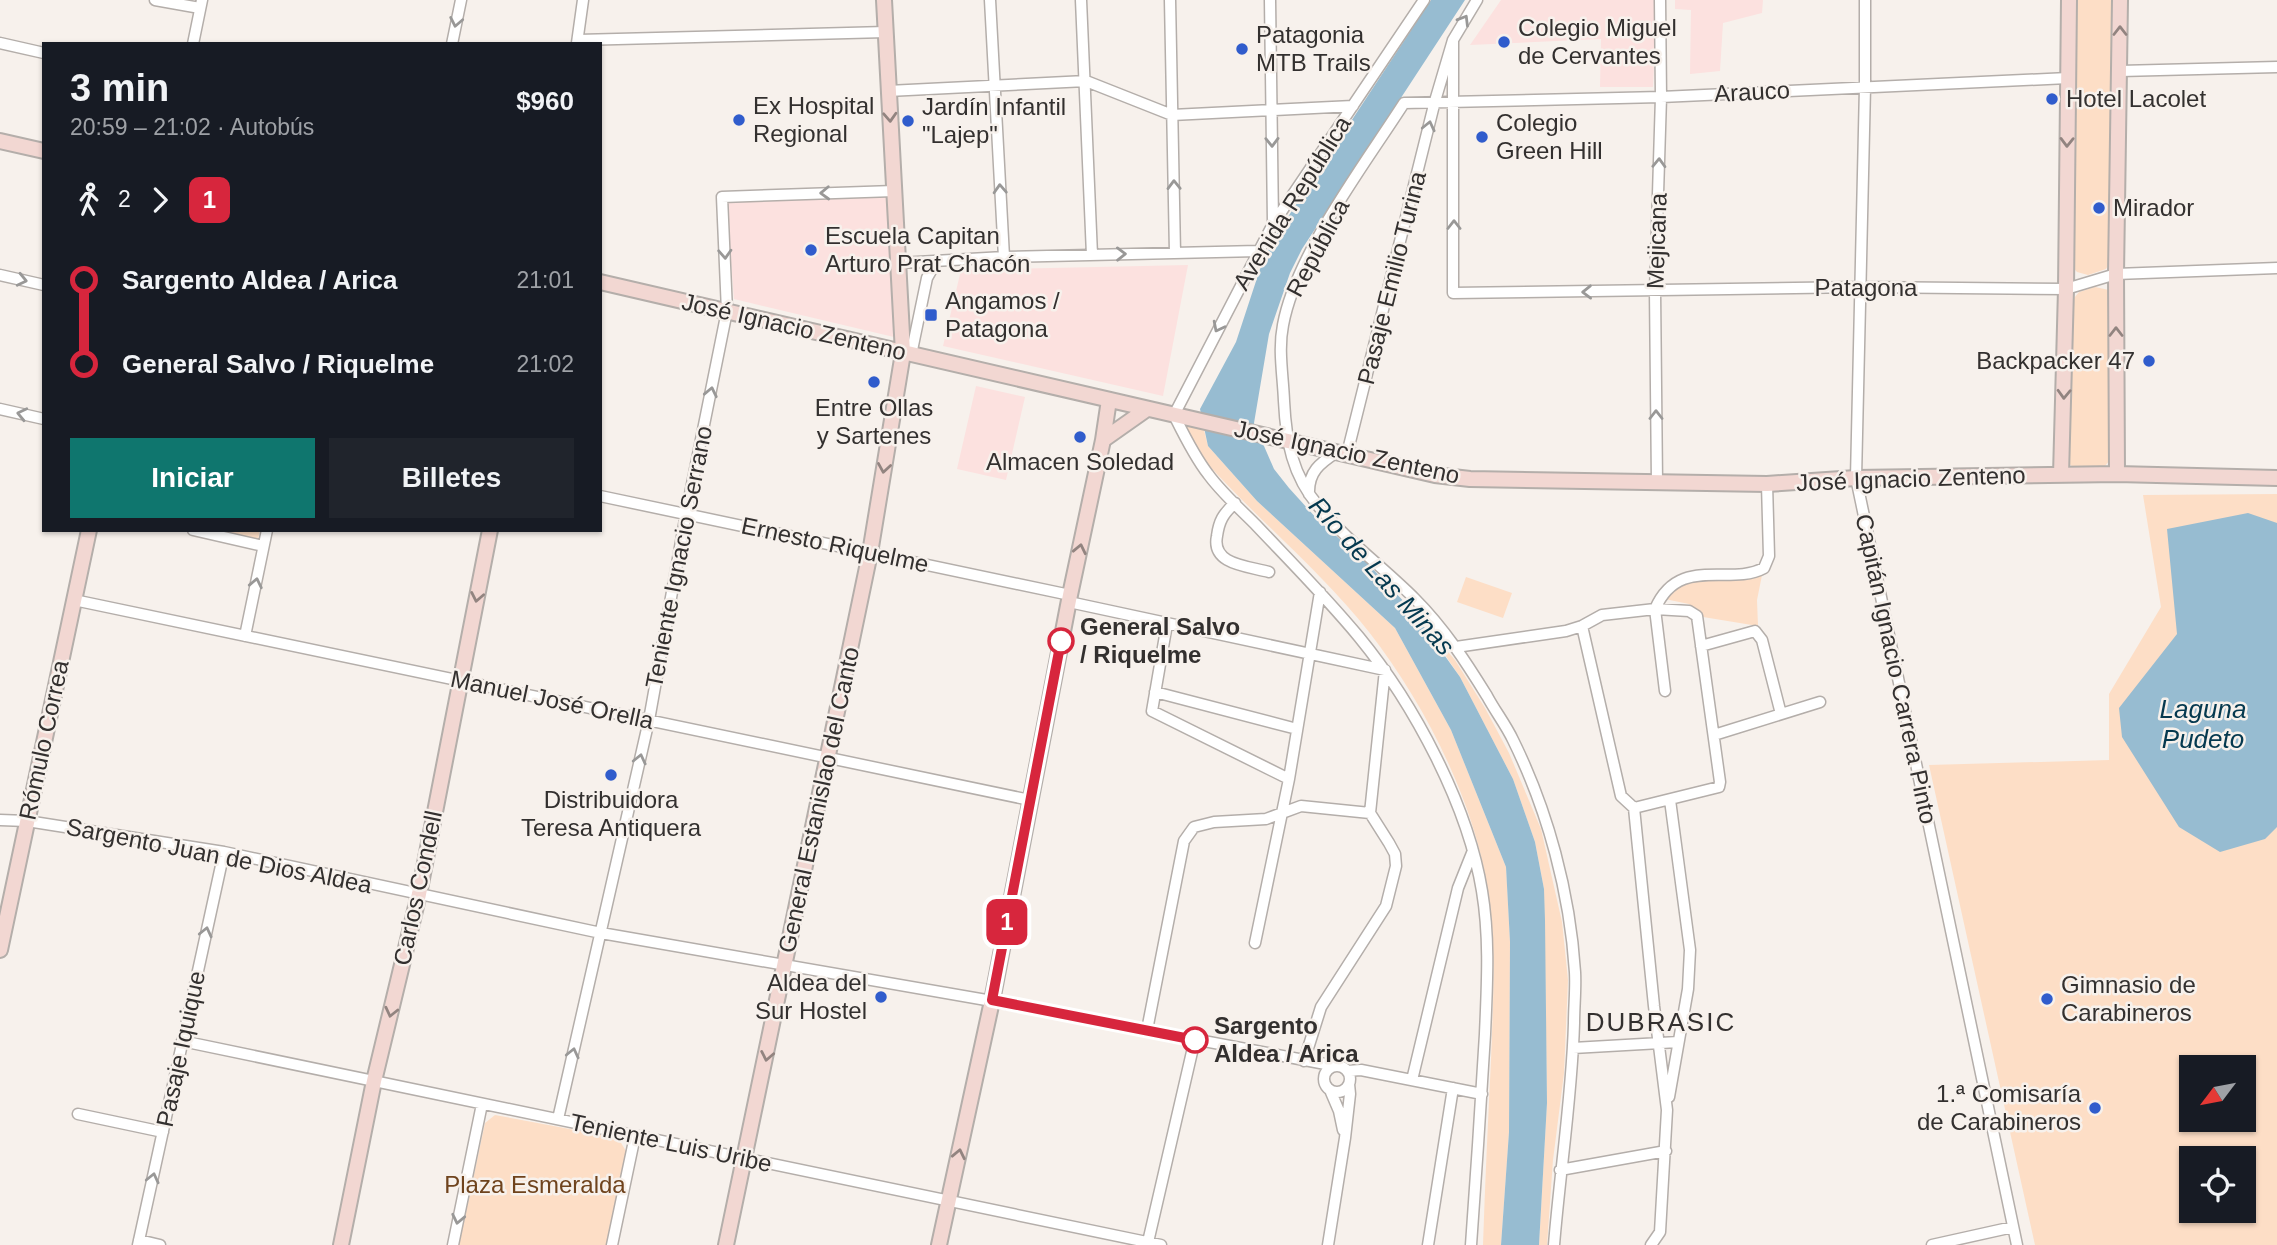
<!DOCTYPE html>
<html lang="es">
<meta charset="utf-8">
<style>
body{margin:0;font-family:Helvetica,sans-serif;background:#20242c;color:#f1f3f6;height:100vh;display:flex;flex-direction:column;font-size:26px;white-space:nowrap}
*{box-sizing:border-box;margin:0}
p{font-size:23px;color:#9ea1a6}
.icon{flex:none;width:38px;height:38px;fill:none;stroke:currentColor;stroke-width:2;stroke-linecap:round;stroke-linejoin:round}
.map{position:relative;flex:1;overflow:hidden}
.details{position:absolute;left:42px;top:42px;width:560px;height:490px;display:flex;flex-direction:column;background:#171b24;border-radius:0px;box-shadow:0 2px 5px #0004}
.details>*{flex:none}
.badge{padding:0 14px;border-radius:10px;font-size:24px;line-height:46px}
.needle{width:46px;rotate:238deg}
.buttons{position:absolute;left:2179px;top:1055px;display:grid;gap:14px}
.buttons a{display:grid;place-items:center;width:77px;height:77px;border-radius:0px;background:#171b24;box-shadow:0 2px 5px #0004;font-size:35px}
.map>.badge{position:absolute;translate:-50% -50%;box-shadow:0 0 0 4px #fff}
.legs{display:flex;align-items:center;gap:10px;height:77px;padding:0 28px;font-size:23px}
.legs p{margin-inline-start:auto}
.head{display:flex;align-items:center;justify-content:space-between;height:119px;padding:0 28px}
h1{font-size:38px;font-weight:700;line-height:52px}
.action{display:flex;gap:14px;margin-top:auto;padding:14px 28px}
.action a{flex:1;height:80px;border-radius:0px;background:#0f766e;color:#fff;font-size:28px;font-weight:700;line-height:80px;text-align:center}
.action a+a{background:#20242c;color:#f1f3f6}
ul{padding:0 28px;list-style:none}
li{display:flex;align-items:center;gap:24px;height:84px;font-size:26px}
li i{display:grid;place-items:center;width:10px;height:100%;margin:0 9px;background:currentColor}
li i::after{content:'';width:18px;height:18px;margin:-9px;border:5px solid;border-radius:50%;background:#171b24}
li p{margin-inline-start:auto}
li:first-child i{background:linear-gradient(#0000 50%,currentColor 0)}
li:last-child i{background:linear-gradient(currentColor 50%,#0000 0)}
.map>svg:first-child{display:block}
.education{fill:#fce1df}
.green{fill:#fddec6;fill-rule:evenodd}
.water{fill:#97bcd1}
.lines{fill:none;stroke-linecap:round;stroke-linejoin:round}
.street-casing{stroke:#b4aeaa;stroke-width:13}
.secondary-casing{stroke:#b4aeaa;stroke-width:18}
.street{stroke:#fff;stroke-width:10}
.secondary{stroke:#f2d7d2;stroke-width:14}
.oneway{stroke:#999897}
.oneway2{stroke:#928480}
.line-1-casing{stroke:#fff;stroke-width:16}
.line-1{stroke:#d7263d;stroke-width:10}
.poi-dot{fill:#305ccc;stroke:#f7f1ec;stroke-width:2.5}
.stop-1-dot{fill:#fff;stroke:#d7263d;stroke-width:3.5}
.labels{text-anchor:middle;stroke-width:5;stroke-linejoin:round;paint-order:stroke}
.poi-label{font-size:24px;fill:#33302f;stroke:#f7f1ec;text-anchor:start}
.street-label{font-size:24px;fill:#33302f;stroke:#f7f1ec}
.stop-label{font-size:24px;font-weight:bold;fill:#33302f;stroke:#f7f1ec;text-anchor:start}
.park-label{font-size:24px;fill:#6f431d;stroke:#f7f1ec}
.water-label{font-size:26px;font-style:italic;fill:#05394f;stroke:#f7f1ec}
.neighbourhood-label{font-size:26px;letter-spacing:2px;fill:#33302f;stroke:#f7f1ec}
</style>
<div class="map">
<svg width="2277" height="1245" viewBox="0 0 2277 1245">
<rect width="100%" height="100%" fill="#f7f1ec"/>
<!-- education -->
<path class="education" d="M 1501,0 L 1657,0 L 1653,87 L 1600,87 L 1601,39 L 1470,45 Z
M 1675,0 L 1763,0 L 1762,13 L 1723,23 L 1720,71 L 1690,74 L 1691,10 L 1675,9 Z
M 889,195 L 898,338 L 734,299 L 726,201 Z
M 1188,265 L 1163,396 L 943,346 L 961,270 Z
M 976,386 L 1025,397 L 1006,480 L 957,469 Z"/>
<!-- green -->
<path class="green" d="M 2071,0 L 2114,0 L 2110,262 L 2106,269 L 2088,275 L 2077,272 L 2070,264 Z
M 2095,287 L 2109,290 L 2109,461 L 2105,466 L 2073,467 L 2065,461 L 2070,303 L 2079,292 Z
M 1185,424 L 1204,430 L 1208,446 L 1257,501 L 1395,628 L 1451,730 L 1506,867 L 1510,942 L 1509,1132 L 1501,1245 L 1483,1245 C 1485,1183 1488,1121 1491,1060 C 1493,1001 1497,943 1487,885 C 1472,796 1424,703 1369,632 C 1320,570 1257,519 1204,460 L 1190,437 Z
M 2277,494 L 2277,1245 L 2035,1245 L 1929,765 L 2109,760 L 2109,694 L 2161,607 L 2143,495 ZM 2191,1068 L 2244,1068 L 2244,1120 L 2191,1120 ZM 2191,1158 L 2244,1158 L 2244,1211 L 2191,1211 Z
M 215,530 L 260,530 L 258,540 Z
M 1698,574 L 1762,575 L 1757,600 L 1758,626 L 1697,616 L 1689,604 L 1660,598 Z
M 1466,577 L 1512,593 L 1503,618 L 1457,602 Z
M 1424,624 L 1455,660 L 1485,708 L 1509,753 L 1541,829 L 1562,922 L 1568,980 L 1564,1073 L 1553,1160 L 1547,1245 L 1539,1245 L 1547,1103 L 1544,889 L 1535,842 L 1513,779 L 1460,677 Z
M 495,1115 L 618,1138 L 626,1151 L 608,1245 L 459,1245 L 485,1123 Z"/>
<!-- water -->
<path class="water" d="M 1431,0 L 1465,0 L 1302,249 L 1290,273 L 1269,334 L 1254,423 L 1274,469 L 1289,488 L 1318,520 L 1367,563 L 1412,610 L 1460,677 L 1513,779 L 1535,842 L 1544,889 L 1545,920 L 1547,1103 L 1539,1245 L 1501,1245 L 1509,1132 L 1510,942 L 1506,867 L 1451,730 L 1395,628 L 1257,501 L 1208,446 L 1200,409 L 1236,342 L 1261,266 L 1274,238 Z
M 2248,513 L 2277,523 L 2277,827 L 2265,839 L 2220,852 L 2179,827 L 2122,737 L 2119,708 L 2177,634 L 2167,529 Z"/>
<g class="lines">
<defs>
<path id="street" d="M 155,0 L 200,8
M 990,0 L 1004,257
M 1081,0 L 1092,255
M 1170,0 L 1175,253
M 1270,0 L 1273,223
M 1424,0 L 1273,224 L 1174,415 C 1184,435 1194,456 1208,474 C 1221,492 1239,508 1255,524 C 1290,561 1326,597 1359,637 C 1414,704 1468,805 1482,891 C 1490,939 1487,986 1485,1034 C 1481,1104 1476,1175 1471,1245
M 1865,0 L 1865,87 L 1856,478 L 2017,1245
M 578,40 L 886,32
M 1453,40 L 1453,293 L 1860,287 L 2066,289 L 2116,274 L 2277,268
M 0,43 L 44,53
M 577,43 L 583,0
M 193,44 L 202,0
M 452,44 L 461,0
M 2120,71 L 2277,67
M 888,91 L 1086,81 L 1172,115 L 1353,106
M 899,263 L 1004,257 L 1258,251
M 0,275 L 44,285
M 911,355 L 927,278 L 936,262
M 0,409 L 44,419
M 1347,454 L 1435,101 L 1453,40 L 1477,0
M 1657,483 L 1655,291 L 1661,97 L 1660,0
M 1309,494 C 1308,472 1320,463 1337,452
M 600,496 L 1070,595
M 1235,503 C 1223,514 1219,521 1217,536 C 1211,565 1248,566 1269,572
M 193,530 L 263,546
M 74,600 L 1030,800
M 1069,602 L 1385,670 L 1370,813 L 1389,843 L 1395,854 L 1396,866 L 1386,906 L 1321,1007 L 1304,1061
M 1167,624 L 1152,711 L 1289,779
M 1582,626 L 1621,796 L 1634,808 L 1654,1006 L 1667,1110 L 1660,1232 L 1651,1245
M 245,636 L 267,530
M 1701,646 L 1755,631 L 1762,640 L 1781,714
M 1456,647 L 1566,631 L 1582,626 L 1602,615 L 1655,609 L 1689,611 L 1697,616 L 1720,782 L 1719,787 L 1634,808
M 1665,691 L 1655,609 C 1679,554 1729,587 1764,568 L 1769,556 L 1767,484
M 1155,692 L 1297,729
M 1714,735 L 1820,702
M 0,820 L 27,821 L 224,852 L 601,933 L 992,1001 L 1336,1066
M 1255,943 L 1289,779 L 1320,592
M 1147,1030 L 1184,841 L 1194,827 L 1214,822 L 1266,819 L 1301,806 L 1370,813
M 182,1041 L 1161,1245
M 1573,1048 L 1678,1042
M1324 1079a13 13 0 1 1 26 0a13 13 0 1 1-26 0Z
M 1347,1071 L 1361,1070 L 1482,1094
M 1412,1080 L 1458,888 L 1472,853
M 1330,1090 L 1339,1111 L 1343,1130
M 1669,1097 L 1688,989 L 1690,950 L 1670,800
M 78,1114 L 163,1132
M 558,1119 L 649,720 L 686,514 L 727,311 L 722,197 L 894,191
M 1560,1170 L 1666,1151
M 139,1240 L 160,1245
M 1148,1242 L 1195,1039
M 138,1245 L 224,852
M 453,1245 L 482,1104
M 612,1245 L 635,1136
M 1328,1245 L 1345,1138 L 1350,1094 L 1349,1084
M 1428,1245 L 1453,1088
M 1554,1245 C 1560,1171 1572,1097 1574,1023 C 1574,1006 1576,989 1575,972 C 1570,893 1548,811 1513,740 C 1506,725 1495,711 1487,696 C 1466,662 1444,628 1415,599 C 1384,568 1347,541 1319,507 C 1292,475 1286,441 1284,401 C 1283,375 1278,350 1283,325 C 1296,254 1365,164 1404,103 L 1661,97 L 2068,78
M 1932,1245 L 2013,1227"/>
<path id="secondary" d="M 0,141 L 44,151
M 600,282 L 1435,475 L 1470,479 L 1767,484 L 1856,478 L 2117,474 L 2277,478
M 1103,440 L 1147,409
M 2117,474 L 2116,274 L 2120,0
M 2061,475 L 2066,289 L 2069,0
M 0,950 L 89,530
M 341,1245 L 374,1081 L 419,894 L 490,530
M 726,1245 L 870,553 L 903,353 L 884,0
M 939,1245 L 992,1001 L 1070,595 L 1103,440 L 1109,400"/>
</defs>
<!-- street casing -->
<use href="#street" class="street-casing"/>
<!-- secondary casing -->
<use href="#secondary" class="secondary-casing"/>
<!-- street -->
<use href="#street" class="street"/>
<!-- secondary -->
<use href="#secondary" class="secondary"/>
</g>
<!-- one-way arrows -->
<defs><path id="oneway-chevron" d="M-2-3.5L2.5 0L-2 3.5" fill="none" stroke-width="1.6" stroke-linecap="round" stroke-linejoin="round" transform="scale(1.75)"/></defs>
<g class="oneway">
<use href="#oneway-chevron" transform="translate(1464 20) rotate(-59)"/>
<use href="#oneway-chevron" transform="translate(456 22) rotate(101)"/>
<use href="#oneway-chevron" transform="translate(1429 126) rotate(-77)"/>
<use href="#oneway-chevron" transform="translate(1272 142) rotate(89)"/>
<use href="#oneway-chevron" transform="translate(1659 163) rotate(-88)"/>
<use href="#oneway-chevron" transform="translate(1174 185) rotate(-91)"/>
<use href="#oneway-chevron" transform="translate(1000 189) rotate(-93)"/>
<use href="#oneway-chevron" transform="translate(825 193) rotate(178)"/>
<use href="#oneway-chevron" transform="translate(1454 225) rotate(-90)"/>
<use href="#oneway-chevron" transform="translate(725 254) rotate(87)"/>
<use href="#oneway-chevron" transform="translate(1121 254) rotate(-1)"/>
<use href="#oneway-chevron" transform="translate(22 280) rotate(13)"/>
<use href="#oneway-chevron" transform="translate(1587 292) rotate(179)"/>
<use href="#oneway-chevron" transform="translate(1218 327) rotate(117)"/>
<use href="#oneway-chevron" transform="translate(711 392) rotate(-78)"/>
<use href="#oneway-chevron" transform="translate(22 414) rotate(-167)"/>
<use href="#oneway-chevron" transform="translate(1656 415) rotate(-90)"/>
<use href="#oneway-chevron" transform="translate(256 583) rotate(-78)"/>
<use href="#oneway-chevron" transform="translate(640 759) rotate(-77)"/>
<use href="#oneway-chevron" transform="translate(206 932) rotate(-77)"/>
<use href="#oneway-chevron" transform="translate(573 1053) rotate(-77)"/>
<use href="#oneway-chevron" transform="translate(153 1178) rotate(-77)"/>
<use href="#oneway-chevron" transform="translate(458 1219) rotate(102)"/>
</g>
<g class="oneway2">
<use href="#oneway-chevron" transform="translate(2120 31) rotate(-90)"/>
<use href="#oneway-chevron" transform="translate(890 117) rotate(87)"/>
<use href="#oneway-chevron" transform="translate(2067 142) rotate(91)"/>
<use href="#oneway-chevron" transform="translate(2116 332) rotate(-90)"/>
<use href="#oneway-chevron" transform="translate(2064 394) rotate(92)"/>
<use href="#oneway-chevron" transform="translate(884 468) rotate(99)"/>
<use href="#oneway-chevron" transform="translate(1080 549) rotate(-78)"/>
<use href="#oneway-chevron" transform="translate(477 597) rotate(101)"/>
<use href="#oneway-chevron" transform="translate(391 1012) rotate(103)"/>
<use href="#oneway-chevron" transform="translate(767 1056) rotate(101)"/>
<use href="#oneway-chevron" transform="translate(959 1154) rotate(-78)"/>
</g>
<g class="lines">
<defs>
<path id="line-1" d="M 1061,641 L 992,1000 L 1195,1040"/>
</defs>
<!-- line-1 casing -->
<use href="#line-1" class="line-1-casing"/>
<!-- line-1 -->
<use href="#line-1" class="line-1"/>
</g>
<!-- markers -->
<g class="poi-dot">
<circle cx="1504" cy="42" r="7"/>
<circle cx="1242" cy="49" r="7"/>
<circle cx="2052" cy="99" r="7"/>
<circle cx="739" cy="120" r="7"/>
<circle cx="908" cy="121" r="7"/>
<circle cx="1482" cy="137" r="7"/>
<circle cx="2099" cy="208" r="7"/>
<circle cx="811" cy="250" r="7"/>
<rect x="924" y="308" width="14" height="14" rx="3.5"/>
<circle cx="2149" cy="361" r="7"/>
<circle cx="874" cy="382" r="7"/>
<circle cx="1080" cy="437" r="7"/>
<circle cx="611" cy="775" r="7"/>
<circle cx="881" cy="997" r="7"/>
<circle cx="2047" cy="999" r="7"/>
<circle cx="2095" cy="1108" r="7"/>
</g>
<g class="stop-1-dot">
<circle cx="1061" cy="641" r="12"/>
<circle cx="1195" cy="1040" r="12"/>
</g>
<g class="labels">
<!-- poi labels -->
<g class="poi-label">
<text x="1518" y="36">Colegio Miguel<tspan x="1518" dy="28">de Cervantes</tspan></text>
<text x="1256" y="43">Patagonia<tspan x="1256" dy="28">MTB Trails</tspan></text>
<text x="2066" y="107">Hotel Lacolet</text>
<text x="753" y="114">Ex Hospital<tspan x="753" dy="28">Regional</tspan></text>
<text x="922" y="115">Jardín Infantil<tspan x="922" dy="28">"Lajep"</tspan></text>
<text x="1496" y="131">Colegio<tspan x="1496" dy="28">Green Hill</tspan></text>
<text x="2113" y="216">Mirador</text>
<text x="825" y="244">Escuela Capitan<tspan x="825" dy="28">Arturo Prat Chacón</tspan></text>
<text x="945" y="309">Angamos /<tspan x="945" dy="28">Patagona</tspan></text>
<text x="2135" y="369" text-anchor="end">Backpacker 47</text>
<text x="874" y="416" text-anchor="middle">Entre Ollas<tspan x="874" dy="28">y Sartenes</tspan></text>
<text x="1080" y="470" text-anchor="middle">Almacen Soledad</text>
<text x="611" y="808" text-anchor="middle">Distribuidora<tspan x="611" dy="28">Teresa Antiquera</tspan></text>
<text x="867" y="991" text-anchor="end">Aldea del<tspan x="867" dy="28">Sur Hostel</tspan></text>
<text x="2061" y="993">Gimnasio de<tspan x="2061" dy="28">Carabineros</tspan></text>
<text x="2081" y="1102" text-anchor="end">1.ª Comisaría<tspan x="2081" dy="28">de Carabineros</tspan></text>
</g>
<!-- street labels -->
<g class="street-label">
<text transform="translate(1752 92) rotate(-3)" y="8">Arauco</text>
<text transform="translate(1292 203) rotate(-58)" y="8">Avenida República</text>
<text transform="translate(1657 241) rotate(-88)" y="8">Mejicana</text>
<text transform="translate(1318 248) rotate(-62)" y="8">República</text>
<text transform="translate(1392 278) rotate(-76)" y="8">Pasaje Emilio Turina</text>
<text x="1866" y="296">Patagona</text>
<text transform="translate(794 327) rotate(13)" y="8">José Ignacio Zenteno</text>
<text transform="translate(1347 452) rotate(12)" y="8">José Ignacio Zenteno</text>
<text transform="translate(1911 479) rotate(-2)" y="8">José Ignacio Zenteno</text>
<text transform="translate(835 545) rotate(12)" y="8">Ernesto Riquelme</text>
<text transform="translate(679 557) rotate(-79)" y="8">Teniente Ignacio Serrano</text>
<text transform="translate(1896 669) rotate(78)" y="8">Capitán Ignacio Carrera Pinto</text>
<text transform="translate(552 700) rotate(12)" y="8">Manuel José Orella</text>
<text transform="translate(44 740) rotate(-78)" y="8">Rómulo Correa</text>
<text transform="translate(819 800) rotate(-78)" y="8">General Estanislao del Canto</text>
<text transform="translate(219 856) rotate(11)" y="8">Sargento Juan de Dios Aldea</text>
<text transform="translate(418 888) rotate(-78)" y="8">Carlos Condell</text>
<text transform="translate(181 1049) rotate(-78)" y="8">Pasaje Iquique</text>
<text transform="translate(671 1143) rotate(12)" y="8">Teniente Luis Uribe</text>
</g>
<!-- stop labels -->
<g class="stop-label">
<text x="1080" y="635">General Salvo<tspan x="1080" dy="28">/ Riquelme</tspan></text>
<text x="1214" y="1034">Sargento<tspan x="1214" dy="28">Aldea / Arica</tspan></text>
</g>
<!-- park labels -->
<g class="park-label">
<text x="535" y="1193">Plaza Esmeralda</text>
</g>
<!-- water labels -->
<g class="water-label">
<text transform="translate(1382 576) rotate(48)" y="9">Río de Las Minas</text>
<text x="2203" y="718">Laguna<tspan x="2203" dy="30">Pudeto</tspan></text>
</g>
<!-- neighbourhood labels -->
<g class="neighbourhood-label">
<text x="1661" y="1031">DUBRASIC</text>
</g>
</g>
</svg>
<div class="buttons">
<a><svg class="needle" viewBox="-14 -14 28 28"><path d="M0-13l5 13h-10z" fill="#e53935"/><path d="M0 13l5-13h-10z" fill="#9ea1a6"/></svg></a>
<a><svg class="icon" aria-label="locate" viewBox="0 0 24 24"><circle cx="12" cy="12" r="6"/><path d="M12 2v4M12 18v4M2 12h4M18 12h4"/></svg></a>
</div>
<b class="badge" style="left:1007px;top:922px;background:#d7263d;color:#fff">1</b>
<section class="details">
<div class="head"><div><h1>3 min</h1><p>20:59 – 21:02 · Autobús</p></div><b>$960</b></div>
<div class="legs"><svg class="icon" aria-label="walk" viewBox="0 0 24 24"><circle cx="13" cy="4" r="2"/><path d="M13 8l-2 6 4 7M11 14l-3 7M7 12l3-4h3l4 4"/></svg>2<svg class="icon" aria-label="forward" viewBox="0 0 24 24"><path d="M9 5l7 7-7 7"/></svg><b class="badge" style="background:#d7263d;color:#fff">1</b></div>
<ul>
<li><i style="color:#d7263d"></i><b>Sargento Aldea / Arica</b><p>21:01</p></li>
<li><i style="color:#d7263d"></i><b>General Salvo / Riquelme</b><p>21:02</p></li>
</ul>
<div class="action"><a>Iniciar</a><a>Billetes</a></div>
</section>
</div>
